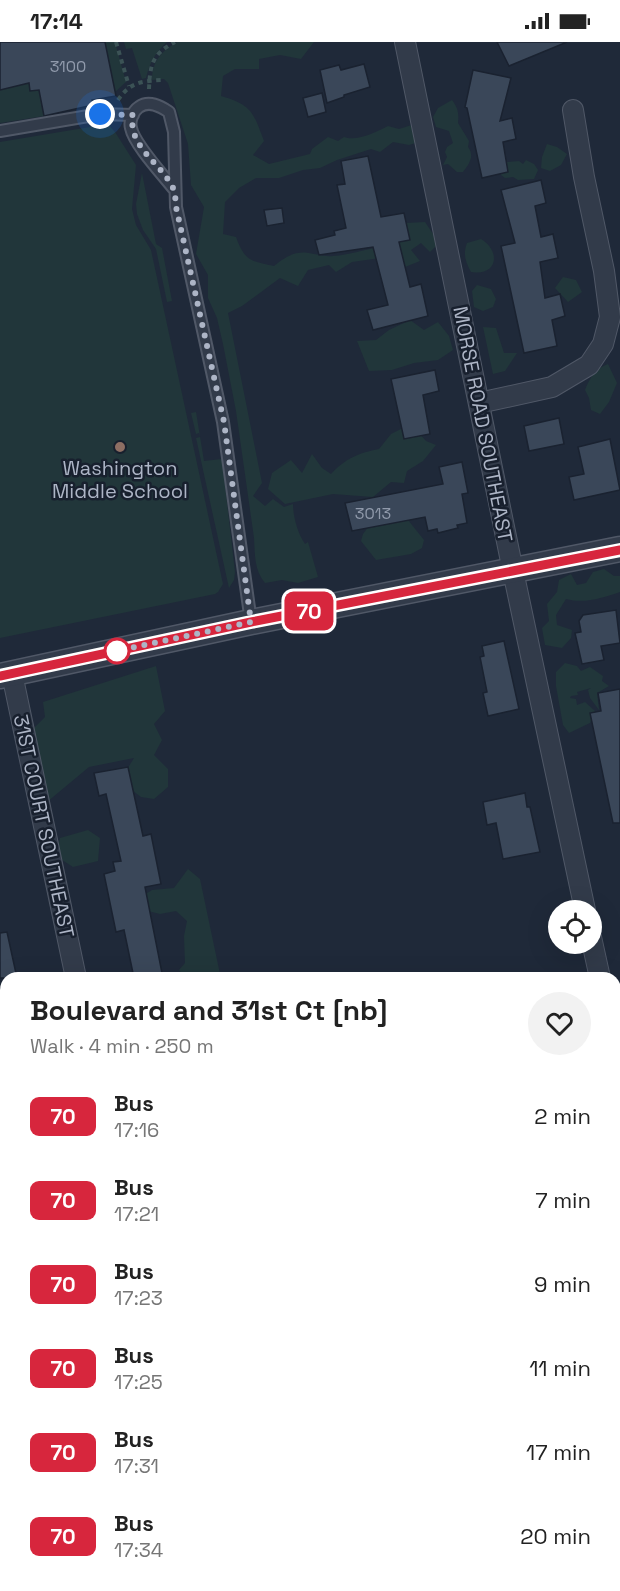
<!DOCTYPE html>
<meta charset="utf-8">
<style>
body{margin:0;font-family:"Space Grotesk",sans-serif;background:#f2f2f2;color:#222;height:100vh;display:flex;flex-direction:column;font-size:22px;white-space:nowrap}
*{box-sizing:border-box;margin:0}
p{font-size:20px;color:#767676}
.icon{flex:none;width:33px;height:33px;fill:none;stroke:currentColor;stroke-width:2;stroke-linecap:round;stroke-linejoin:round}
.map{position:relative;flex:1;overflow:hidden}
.sheet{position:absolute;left:0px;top:930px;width:621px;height:620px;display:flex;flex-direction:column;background:#fff;border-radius:18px 18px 0 0;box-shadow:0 6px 24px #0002}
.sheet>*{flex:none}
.badge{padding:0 12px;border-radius:9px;font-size:21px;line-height:39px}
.fabs{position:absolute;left:548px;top:858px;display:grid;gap:12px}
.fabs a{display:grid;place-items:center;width:54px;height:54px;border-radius:50%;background:#fff;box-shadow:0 6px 24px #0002;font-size:30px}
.you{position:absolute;width:30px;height:30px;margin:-15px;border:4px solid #fff;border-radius:50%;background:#1a73e8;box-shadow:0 0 0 9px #1a73e833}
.map>.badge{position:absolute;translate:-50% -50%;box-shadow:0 0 0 3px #fff}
.round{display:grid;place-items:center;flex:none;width:63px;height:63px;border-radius:32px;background:#f2f2f2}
.summary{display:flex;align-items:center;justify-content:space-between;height:102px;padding:0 30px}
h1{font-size:28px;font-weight:700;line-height:45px}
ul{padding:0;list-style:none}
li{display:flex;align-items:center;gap:18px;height:84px;padding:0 30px}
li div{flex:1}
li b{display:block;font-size:22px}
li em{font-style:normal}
li .badge{min-width:66px;font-weight:700;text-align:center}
.status{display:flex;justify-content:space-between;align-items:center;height:42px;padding:0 30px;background:#fff;direction:ltr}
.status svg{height:16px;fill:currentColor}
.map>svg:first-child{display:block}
.green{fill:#21363a}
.building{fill:#3a4759;stroke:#1a2230;stroke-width:1.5}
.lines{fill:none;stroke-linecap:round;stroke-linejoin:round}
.service-casing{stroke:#505867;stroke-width:14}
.minor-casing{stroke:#505867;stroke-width:22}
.tertiary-casing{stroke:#505867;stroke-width:27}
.path{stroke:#3b5255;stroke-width:4;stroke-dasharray:4.5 4.5;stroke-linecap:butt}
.service{stroke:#323b4a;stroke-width:10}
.minor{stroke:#323b4a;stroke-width:20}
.tertiary{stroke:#323b4a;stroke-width:24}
.line-casing{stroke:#fff;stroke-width:14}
.line{stroke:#d7263d;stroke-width:9}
.walk{stroke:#adb5c6;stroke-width:6;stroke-dasharray:0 10.8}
.education-dot{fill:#8d6e63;stroke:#18202e;stroke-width:2}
.stop-dot{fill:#fff;stroke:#d7263d;stroke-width:3}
.labels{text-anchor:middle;stroke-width:5;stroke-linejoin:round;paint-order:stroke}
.number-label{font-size:16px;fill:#909aab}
.street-label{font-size:20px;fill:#adb5c6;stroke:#18202e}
.poi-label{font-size:20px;fill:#adb5c6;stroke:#18202e}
</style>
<div class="status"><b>17:14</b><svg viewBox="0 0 49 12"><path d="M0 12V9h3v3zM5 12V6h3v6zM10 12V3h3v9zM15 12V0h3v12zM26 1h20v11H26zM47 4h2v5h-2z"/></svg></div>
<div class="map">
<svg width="620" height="1549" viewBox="0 0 620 1549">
<rect width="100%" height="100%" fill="#1f2939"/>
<!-- green -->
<path class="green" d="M 21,0 L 30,49 L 39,48 L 44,74 L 0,81 L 0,48 Z
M 105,0 L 115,0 L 126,40 L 115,50 Z
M 124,0 L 167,0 C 155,11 150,20 146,36 L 142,37 L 132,6 L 126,7 Z
M 177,0 L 314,0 L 301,17 L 280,13 L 259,17 L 259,27 L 235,27 L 223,34 L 221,54 C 252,63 253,70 264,99 L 253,113 L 269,122 L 310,112 L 312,107 L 328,95 L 338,99 L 344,95 C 357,100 376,90 388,84 L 399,87 L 415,82 L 419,100 L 409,103 L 393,100 L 380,110 L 371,107 L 337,118 L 320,126 L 303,128 L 279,136 L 256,136 L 239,146 L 225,160 L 223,192 L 236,195 C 245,219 250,219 274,224 C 305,198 311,219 342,213 C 361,210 379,204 398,200 L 406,181 L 425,180 L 439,201 L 430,210 L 421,201 L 411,208 L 420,219 L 405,225 L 387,215 L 352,220 L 336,230 L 329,223 L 308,228 L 298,244 L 280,236 L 242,264 L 228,271 L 262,441 L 253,454 L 265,464 L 273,457 L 284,465 L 293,462 C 293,475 298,492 305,502 L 308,500 L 318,535 L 298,541 L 282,538 L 265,541 C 254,528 255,512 254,496 L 236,369 L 223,302 L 217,276 L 208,256 L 208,233 L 196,212 L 204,165 L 191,143 L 188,102 L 168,41 L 164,37 L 152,38 C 152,19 162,9 177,0 Z
M 452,58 C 458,66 459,71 458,81 L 469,99 L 468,105 C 475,114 469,122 463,130 L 457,130 L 448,122 L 443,123 L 447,115 L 445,110 L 447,105 L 453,101 L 449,89 L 436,85 L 433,75 L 438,66 Z
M 108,82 L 115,90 L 136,123 L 132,167 L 136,183 L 151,208 L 223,542 L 218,550 L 215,552 L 0,596 L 0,100 Z
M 547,102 L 557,105 L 567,112 L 561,123 L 550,129 L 541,126 L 542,115 Z
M 526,118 L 534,122 L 538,128 L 534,137 L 518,138 L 513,135 L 505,136 L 501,133 L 502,126 L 507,120 L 519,119 L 523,122 Z
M 142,131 L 156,202 L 162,206 L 172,259 L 167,260 L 156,207 L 143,188 L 137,172 L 136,162 Z
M 481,197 C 501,209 498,234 471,230 C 465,219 463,212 467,201 Z
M 563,235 L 576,238 L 582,250 L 568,260 L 555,246 Z
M 477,243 L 491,247 L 496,257 L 493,265 L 483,269 L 474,265 L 472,249 Z
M 410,278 L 424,288 L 438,280 L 449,294 L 453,308 L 438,318 L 414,321 L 392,328 L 369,329 L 357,299 L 376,298 L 389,288 Z
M 483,285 L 496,286 L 504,311 L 517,311 L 505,329 L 493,332 Z
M 608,322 L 617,341 L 609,360 L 600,372 L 591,368 L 589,356 L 585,348 C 590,335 595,327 608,322 Z
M 196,370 L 204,419 L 222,417 L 235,530 L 234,538 L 229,546 L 196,396 L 200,395 L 199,391 L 196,392 L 191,371 Z
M 401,387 L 418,390 L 426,399 L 436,403 L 423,419 L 407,429 L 404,441 L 391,440 L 373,455 L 333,452 L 285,462 L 268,447 L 272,431 L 291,418 L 302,431 L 312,412 L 322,426 L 331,432 C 346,416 359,411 379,407 L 391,392 Z
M 404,473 L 424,498 L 422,506 L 411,512 L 376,518 L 361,499 L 363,492 L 375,476 Z
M 604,527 L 614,534 L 620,534 L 620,550 C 602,556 585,562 566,557 L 556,573 L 557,583 L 572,588 L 571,596 L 562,606 L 545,603 L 542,586 L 549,579 L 547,562 L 557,550 L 559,538 L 571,532 L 577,543 L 586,541 L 593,530 Z
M 565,621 L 577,624 L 581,629 L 590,625 L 603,634 L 602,639 L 609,644 L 597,651 L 599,668 L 590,656 L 588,648 L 591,646 L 577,650 L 578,653 L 571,654 L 570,656 L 576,657 L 577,663 L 585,660 L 595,669 L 590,681 L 569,691 L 563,683 L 556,644 L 556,630 Z
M 156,624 L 165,669 L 154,682 L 162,698 L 154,713 L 168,727 L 168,745 L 154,757 L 141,755 L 129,746 L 126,729 L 134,716 L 89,725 L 47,760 L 31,689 L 45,675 L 43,660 Z
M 88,788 L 100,796 L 98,819 L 73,825 L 56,814 L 60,796 Z
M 188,827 L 200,837 L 220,932 L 184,934 L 179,928 L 185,921 L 184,894 L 187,879 L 176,869 L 160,872 L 144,868 L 138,857 L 152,848 L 174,846 Z
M 0,1069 L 6,1074 L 4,1090 L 6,1111 L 3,1117 L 6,1120 L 6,1155 L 0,1161 Z"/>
<!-- building -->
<path class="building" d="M 0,0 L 105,0 L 116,54 L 92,58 L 93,63 L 44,74 L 39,48 L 30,49 L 29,41 L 0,48 Z
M 497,0 L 567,0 L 509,24 Z
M 364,22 L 370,45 L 344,53 L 344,55 L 327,61 L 320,28 L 339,23 L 341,28 Z
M 473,28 L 511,36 L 500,79 L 512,76 L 516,97 L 503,100 L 508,130 L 482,136 L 467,66 L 465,65 Z
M 322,51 L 326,70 L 308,75 L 303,56 Z
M 368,114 L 381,175 L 404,171 L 410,198 L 399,200 L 410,245 L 421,242 L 428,274 L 373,288 L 367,268 L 388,263 L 373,205 L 319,213 L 315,198 L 335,193 L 334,189 L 346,186 L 337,143 L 345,142 L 341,119 Z
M 541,138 L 546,161 L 535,164 L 541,195 L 553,192 L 558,216 L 540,220 L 545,256 L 560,252 L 565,274 L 552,278 L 557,304 L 524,311 L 501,204 L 515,201 L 501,148 Z
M 282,166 L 284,181 L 267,184 L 264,168 Z
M 435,328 L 439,349 L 423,353 L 430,392 L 404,397 L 391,337 Z
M 559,376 L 564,402 L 529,409 L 524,384 Z
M 610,397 L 620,448 L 574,458 L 569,435 L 584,432 L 578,405 Z
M 462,420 L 468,451 L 462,452 L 467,481 L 457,483 L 458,486 L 438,491 L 437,487 L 428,489 L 425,475 L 352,489 L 345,461 L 443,442 L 439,425 Z
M 616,568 L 620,601 L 601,604 L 604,618 L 582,622 L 575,591 L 581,590 L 579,579 L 583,573 Z
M 504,599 L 519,667 L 488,674 L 483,651 L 487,650 L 480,615 L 484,614 L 482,604 Z
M 620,647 L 620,781 L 613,781 L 590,671 L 601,669 L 598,651 Z
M 128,725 L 143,794 L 151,792 L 161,842 L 145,845 L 163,936 L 134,936 L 124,888 L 116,890 L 104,832 L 115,829 L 113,820 L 121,819 L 106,752 L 99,754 L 94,731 Z
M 525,751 L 527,765 L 530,765 L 540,810 L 503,817 L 496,781 L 487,783 L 483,760 Z
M 7,890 L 17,936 L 0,936 L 0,891 Z"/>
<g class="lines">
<defs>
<path id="service" d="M 0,89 L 100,72 L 133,73
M 174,147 C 163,133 134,102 131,86 C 129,79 133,69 139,65 C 149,58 160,64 169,70 L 174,90 L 176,165 L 223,380 L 251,580"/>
<path id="minor" d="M 405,0 L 513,529 L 585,868
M 479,361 L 552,345 L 589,323 L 603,302 L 610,275 L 604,229 L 584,135 L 573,68
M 12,632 L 76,936
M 591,895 L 600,936
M 615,1007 L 620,1030
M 232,1544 L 233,1549"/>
<path id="tertiary" d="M 0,634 L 251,580 L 620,507"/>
</defs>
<!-- service casing -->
<use href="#service" class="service-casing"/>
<!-- minor casing -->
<use href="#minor" class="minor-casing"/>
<!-- tertiary casing -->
<use href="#tertiary" class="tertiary-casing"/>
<!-- path -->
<path class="path" d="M 116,0 L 129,44
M 149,47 C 150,23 152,12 175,0
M 118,58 C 130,40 142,39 163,38"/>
<!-- service -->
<use href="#service" class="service"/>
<!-- minor -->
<use href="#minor" class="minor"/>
<!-- tertiary -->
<use href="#tertiary" class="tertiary"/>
</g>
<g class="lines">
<defs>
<path id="line" d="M 0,634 L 251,580 L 620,508"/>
</defs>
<!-- line casing -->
<use href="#line" class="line-casing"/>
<!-- line -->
<use href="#line" class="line"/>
<!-- walk -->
<path class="walk" d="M 100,72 L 133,73 C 127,104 161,121 173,146 C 176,151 175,159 176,165 L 224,380 L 251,580 L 117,609"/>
</g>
<!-- markers -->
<circle class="education-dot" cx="120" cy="405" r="6"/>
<circle class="stop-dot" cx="117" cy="609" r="12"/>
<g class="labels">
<!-- number labels -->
<g class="number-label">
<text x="68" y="30">3100</text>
<text x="373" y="477">3013</text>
</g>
<!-- street labels -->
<g class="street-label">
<text transform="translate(483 382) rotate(79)" y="7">MORSE ROAD SOUTHEAST</text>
<text transform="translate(44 784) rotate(78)" y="7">31ST COURT SOUTHEAST</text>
</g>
<!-- poi labels -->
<g class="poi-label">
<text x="120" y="433">Washington<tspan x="120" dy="23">Middle School</tspan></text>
</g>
</g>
</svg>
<div class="fabs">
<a><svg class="icon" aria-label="locate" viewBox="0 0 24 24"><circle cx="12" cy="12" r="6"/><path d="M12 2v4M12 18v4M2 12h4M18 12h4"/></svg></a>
</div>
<div class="you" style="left:100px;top:72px"></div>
<b class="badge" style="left:309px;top:569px;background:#d7263d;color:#fff">70</b>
<section class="sheet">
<div class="summary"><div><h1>Boulevard and 31st Ct [nb]</h1><p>Walk · 4 min · 250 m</p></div><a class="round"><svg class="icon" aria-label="heart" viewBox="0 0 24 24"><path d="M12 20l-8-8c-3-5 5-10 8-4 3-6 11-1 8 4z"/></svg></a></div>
<ul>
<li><span class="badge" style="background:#d7263d;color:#fff">70</span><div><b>Bus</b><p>17:16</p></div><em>2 min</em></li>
<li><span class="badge" style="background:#d7263d;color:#fff">70</span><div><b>Bus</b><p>17:21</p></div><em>7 min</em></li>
<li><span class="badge" style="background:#d7263d;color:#fff">70</span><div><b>Bus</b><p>17:23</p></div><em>9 min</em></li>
<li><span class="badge" style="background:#d7263d;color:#fff">70</span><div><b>Bus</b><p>17:25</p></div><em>11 min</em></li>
<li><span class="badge" style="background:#d7263d;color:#fff">70</span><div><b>Bus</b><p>17:31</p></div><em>17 min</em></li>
<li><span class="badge" style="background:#d7263d;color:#fff">70</span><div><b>Bus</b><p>17:34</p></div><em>20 min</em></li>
</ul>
</section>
</div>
